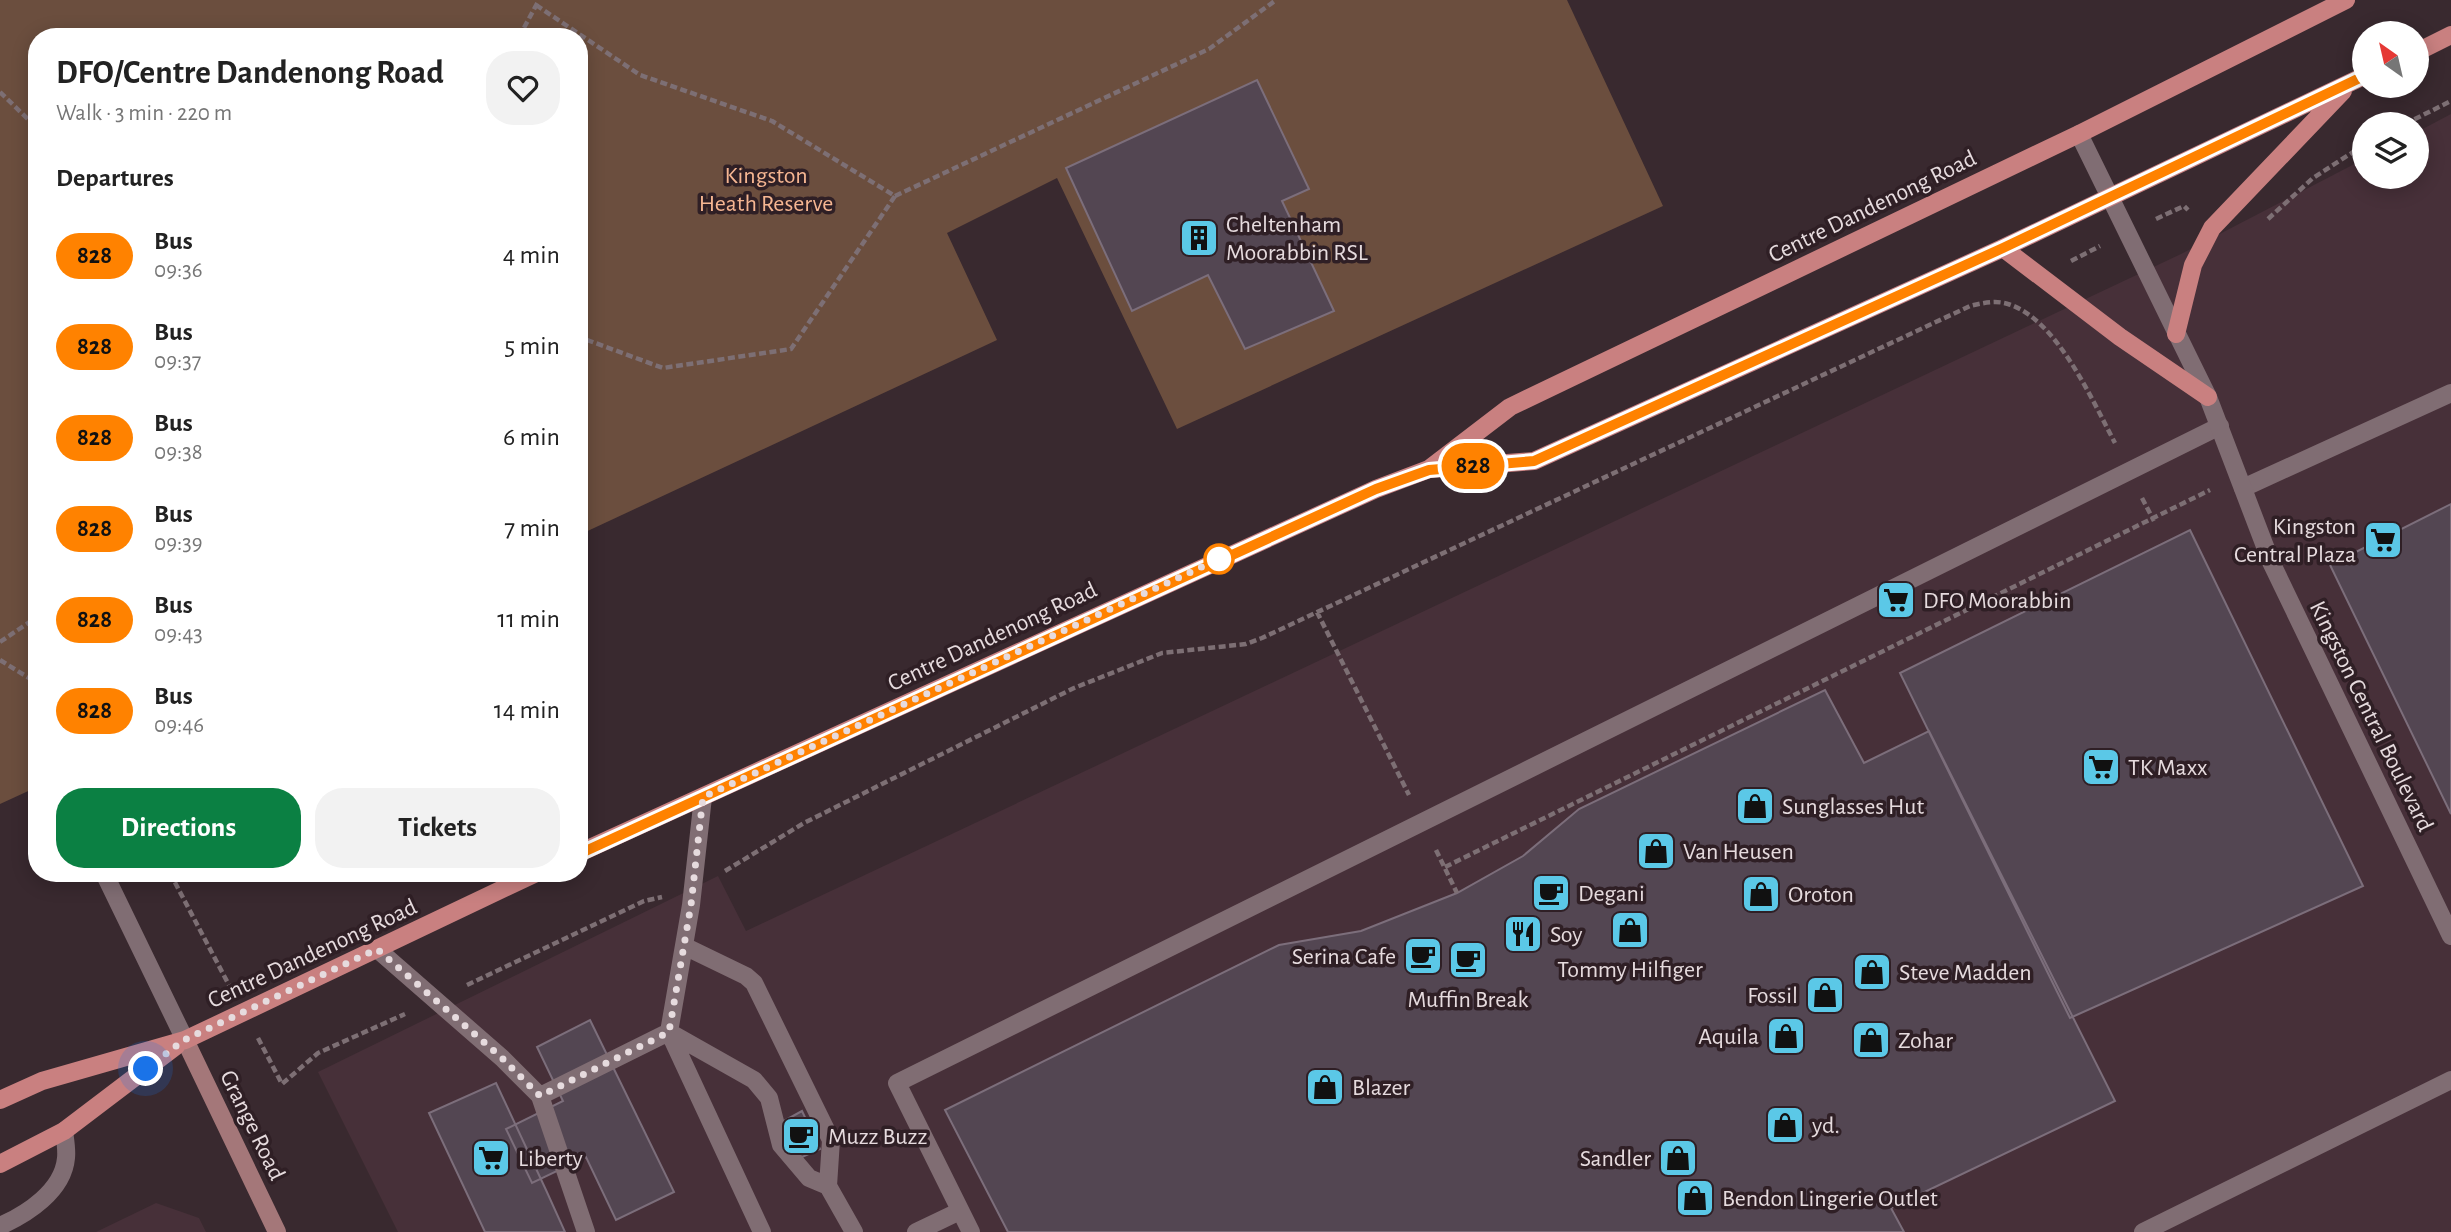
<!DOCTYPE html>
<meta charset="utf-8">
<style>
body{margin:0;font-family:"Alegreya Sans",sans-serif;background:#f2f2f2;color:#222;height:100vh;display:flex;flex-direction:column;font-size:26px;white-space:nowrap}
*{box-sizing:border-box;margin:0}
p{font-size:23px;color:#767676}
.icon{flex:none;width:38px;height:38px;fill:none;stroke:currentColor;stroke-width:2;stroke-linecap:round;stroke-linejoin:round}
.map{position:relative;flex:1;overflow:hidden}
.details{position:absolute;left:28px;top:28px;width:560px;height:854px;display:flex;flex-direction:column;background:#fff;border-radius:28px;box-shadow:0 4px 18px #0003}
.details>*{flex:none}
.badge{padding:0 14px;border-radius:23px;font-size:24px;line-height:46px}
.needle{width:46px;rotate:326deg}
.buttons{position:absolute;left:2352px;top:21px;display:grid;gap:14px}
.buttons a{display:grid;place-items:center;width:77px;height:77px;border-radius:50%;background:#fff;box-shadow:0 4px 18px #0003;font-size:35px}
.you{position:absolute;width:35px;height:35px;margin:-18px;border:5px solid #fff;border-radius:50%;background:#1a73e8;box-shadow:0 0 0 10px #1a73e833}
.map>.badge{position:absolute;translate:-50% -50%;box-shadow:0 0 0 4px #fff}
h2{padding:0 28px;font-size:26px;line-height:63px}
.round{display:grid;place-items:center;flex:none;width:74px;height:74px;border-radius:28px;background:#f2f2f2}
.summary{display:flex;align-items:center;justify-content:space-between;height:119px;padding:0 28px}
h1{font-size:33px;font-weight:600;line-height:52px}
.button{display:flex;gap:14px;margin-top:auto;padding:14px 28px}
.button a{flex:1;height:80px;border-radius:28px;background:#0b8043;color:#fff;font-size:28px;font-weight:600;line-height:80px;text-align:center}
.button a+a{background:#f2f2f2;color:#222}
ul{padding:0;list-style:none}
li{display:flex;align-items:center;gap:21px;height:91px;padding:0 28px}
li div{flex:1}
li b{display:block;font-size:26px}
li em{font-style:normal}
li .badge{min-width:77px;font-weight:700;text-align:center}
.map>svg:first-child{display:block}
.built{fill:#473039}
.green{fill:#6b4e3e}
.building{fill:#534652;stroke:#7c6e7b;stroke-width:2}
.lines{fill:none;stroke-linecap:round;stroke-linejoin:round}
.path{stroke:#7d6f74;stroke-width:4.5;stroke-dasharray:7 3.5;stroke-linecap:butt}
.lane{stroke:#806d73;stroke-width:18}
.street{stroke:#806d73;stroke-width:18}
.secondary{stroke:#a47779;stroke-width:18}
.primary{stroke:#c98080;stroke-width:18}
.line-casing{stroke:#fff;stroke-width:16}
.line{stroke:#ff8200;stroke-width:10}
.walk{stroke:#e6dbde;stroke-width:7;stroke-dasharray:0 12.6}
.stop-dot{fill:#fff;stroke:#ff8200;stroke-width:3.5}
.labels{text-anchor:middle;stroke-width:7;stroke-linejoin:round;paint-order:stroke}
.park-label{font-size:24px;fill:#f6b692;stroke:#2f1f25}
.street-label{font-size:24px;fill:#e6dbde;stroke:#2f1f25}
.poi-label{font-size:24px;fill:#e6dbde;stroke:#2f1f25;text-anchor:start}
</style>
<div class="map">
<svg width="2451" height="1232" viewBox="0 0 2451 1232">
<rect width="100%" height="100%" fill="#39292f"/>
<!-- built -->
<path class="built" d="M 2451,114 L 2451,1232 L 398,1232 L 318,1072 L 718,876 L 746,931 L 2181,254 L 2364,159 L 2364,177 L 2417,177 L 2417,132 Z
M 156,1203 L 199,1218 L 206,1232 L 96,1232 Z"/>
<!-- green -->
<path class="green" d="M 0,0 L 1567,0 L 1663,206 L 1177,429 L 1057,178 L 947,233 L 997,340 L 579,535 L 579,37 L 37,37 L 37,787 L 0,804 Z"/>
<!-- building -->
<path class="building" d="M 1257,80 L 1309,189 L 1282,201 L 1334,311 L 1245,349 L 1208,275 L 1132,311 L 1066,168 Z
M 2451,504 L 2451,814 L 2330,565 Z
M 2190,530 L 2363,886 L 2070,1018 L 1900,673 Z
M 1825,690 L 1864,763 L 1929,731 L 2115,1101 L 1891,1208 L 1904,1232 L 1008,1232 L 945,1110 L 1279,945 L 1361,931 L 1457,893 L 1523,856 L 1579,809 Z
M 590,1020 L 674,1192 L 616,1220 L 586,1157 L 532,1183 L 506,1129 L 563,1101 L 537,1047 Z
M 496,1083 L 546,1190 L 565,1232 L 485,1232 L 429,1113 Z
M 802,1111 L 820,1149 L 800,1158 L 782,1122 Z"/>
<g class="lines">
<!-- path -->
<path class="path" d="M 536,5 L 640,75 L 772,121 L 895,196 L 791,349 L 663,368 L 579,337
M 519,37 L 539,0
M 0,92 L 37,128
M 2405,124 L 2451,101
M 895,196 L 1209,49 L 1276,0
M 2156,219 L 2184,206 L 2188,210
M 2268,219 L 2313,178 L 2364,145
M 2071,261 L 2100,246
M 2142,498 L 2154,521
M 1317,612 L 1409,795
M 0,642 L 37,617
M 0,660 L 37,683
M 1436,850 L 1457,893
M 1445,867 L 2210,490
M 725,871 L 804,823 L 1074,688 L 1162,653 L 1246,644 L 1262,638 L 1970,306 C 1982,303 1996,300 2008,304 C 2057,319 2092,400 2115,443
M 170,873 L 230,987
M 467,985 L 644,901 L 662,897
M 258,1038 L 282,1084 L 318,1053 L 405,1014"/>
<!-- lane -->
<path class="lane" d="M 2243,488 L 2451,393
M 703,797 L 691,905 L 669,1032 L 762,1232
M 104,873 L 185,1040
M 684,946 L 746,976 L 754,983 L 831,1140 L 828,1186 L 854,1232
M 377,949 L 502,1058 L 540,1096 L 586,1232
M 669,1032 L 754,1080 L 769,1098 L 781,1145 L 809,1178 L 828,1186
M 540,1096 L 669,1032
M 916,1232 L 960,1211
M 971,1232 L 897,1083 L 2220,426
M 2143,1232 L 2451,1080"/>
<!-- street -->
<path class="street" d="M 2079,134 L 2208,397 L 2271,562 L 2451,936
M 0,1226 C 27,1214 63,1191 66,1158 C 67,1149 65,1139 64,1131"/>
<!-- secondary -->
<path class="secondary" d="M 185,1040 L 277,1232"/>
<!-- primary -->
<path class="primary" d="M 2417,52 L 2451,35
M 2003,248 L 2120,337 L 2208,397
M 2176,334 L 2193,265 L 2212,228 L 2343,91
M 1429,469 L 1510,407 L 2079,134 L 2346,0
M 579,853 L 1376,489 L 1429,469 L 1534,461 L 2003,248 L 2364,76
M 0,1100 L 42,1081 L 185,1040 L 536,873
M 0,1164 L 64,1131 L 176,1046"/>
</g>
<g class="lines">
<defs>
<path id="line" d="M 579,854 L 1376,489 L 1429,470 L 1534,461 L 2003,248 L 2364,76"/>
</defs>
<!-- line casing -->
<use href="#line" class="line-casing"/>
<!-- line -->
<use href="#line" class="line"/>
<!-- walk -->
<path class="walk" d="M 146,1069 L 184,1040 L 377,949 L 502,1058 L 540,1096 L 669,1032 L 691,905 L 703,797 L 1219,559"/>
</g>
<!-- icons -->
<defs>
<symbol id="building-square" viewBox="-11 -11 22 22"><rect x="-9" y="-9" width="18" height="18" rx="4" fill="#5bc8e7" stroke="#2f1f25"/><path d="M-4-6H4V6H1V3H-1V6H-4ZM-2.5-4.3h1.7v1.8h-1.7ZM.8-4.3h1.7v1.8H.8ZM-2.5-1h1.7V.8h-1.7ZM.8-1h1.7V.8H.8Z" fill="#111"/></symbol>
<symbol id="supermarket-square" viewBox="-11 -11 22 22"><rect x="-9" y="-9" width="18" height="18" rx="4" fill="#5bc8e7" stroke="#2f1f25"/><path d="M-6-5.5h2.5l.6 2H6L4.5 2H-2.5L-4.4-4H-6ZM-1.5 3.2a1.3 1.3 0 1 0 .1 0ZM3 3.2a1.3 1.3 0 1 0 .1 0Z" fill="#111"/></symbol>
<symbol id="shop-square" viewBox="-11 -11 22 22"><rect x="-9" y="-9" width="18" height="18" rx="4" fill="#5bc8e7" stroke="#2f1f25"/><path d="M-5-2.5h2.3a2.7 3.5 0 0 1 5.4 0H5L5.5 6h-11ZM-1.5-2.5h3a1.5 2.3 0 0 0-3 0Z" fill="#111"/></symbol>
<symbol id="cafe-square" viewBox="-11 -11 22 22"><rect x="-9" y="-9" width="18" height="18" rx="4" fill="#5bc8e7" stroke="#2f1f25"/><path d="M-5.5-4.5H6V0H3Q3 3.5 0 3.5H-2.5Q-5.5 3.5-5.5 0ZM3-3.2v2h1.7v-2ZM-6 4.5H4V6H-6Z" fill="#111"/></symbol>
<symbol id="restaurant-square" viewBox="-11 -11 22 22"><rect x="-9" y="-9" width="18" height="18" rx="4" fill="#5bc8e7" stroke="#2f1f25"/><path d="M-5-6h1v4h1v-4h1v4h1v-4h1v5L-1.5 .5V6h-2V.5L-5-1ZM5-6V6H3V1.5H1.5Q1.5-4 5-6Z" fill="#111"/></symbol>
</defs>
<g fill-rule="evenodd">
<use href="#building-square" x="1177" y="216" width="44" height="44"/>
<use href="#supermarket-square" x="2361" y="518" width="44" height="44"/>
<use href="#supermarket-square" x="1874" y="578" width="44" height="44"/>
<use href="#supermarket-square" x="2079" y="745" width="44" height="44"/>
<use href="#shop-square" x="1733" y="784" width="44" height="44"/>
<use href="#shop-square" x="1634" y="829" width="44" height="44"/>
<use href="#cafe-square" x="1529" y="871" width="44" height="44"/>
<use href="#shop-square" x="1739" y="872" width="44" height="44"/>
<use href="#shop-square" x="1608" y="908" width="44" height="44"/>
<use href="#restaurant-square" x="1501" y="912" width="44" height="44"/>
<use href="#cafe-square" x="1401" y="934" width="44" height="44"/>
<use href="#cafe-square" x="1446" y="938" width="44" height="44"/>
<use href="#shop-square" x="1850" y="950" width="44" height="44"/>
<use href="#shop-square" x="1803" y="973" width="44" height="44"/>
<use href="#shop-square" x="1764" y="1014" width="44" height="44"/>
<use href="#shop-square" x="1849" y="1018" width="44" height="44"/>
<use href="#shop-square" x="1303" y="1065" width="44" height="44"/>
<use href="#shop-square" x="1763" y="1103" width="44" height="44"/>
<use href="#cafe-square" x="779" y="1114" width="44" height="44"/>
<use href="#supermarket-square" x="469" y="1136" width="44" height="44"/>
<use href="#shop-square" x="1656" y="1136" width="44" height="44"/>
<use href="#shop-square" x="1673" y="1176" width="44" height="44"/>
</g>
<!-- markers -->
<circle class="stop-dot" cx="1219" cy="559" r="14"/>
<g class="labels">
<!-- park labels -->
<g class="park-label">
<text x="766" y="183">Kingston<tspan x="766" dy="28">Heath Reserve</tspan></text>
</g>
<!-- street labels -->
<g class="street-label">
<text transform="translate(1872 206) rotate(-26)" y="8">Centre Dandenong Road</text>
<text transform="translate(992 636) rotate(-25)" y="8">Centre Dandenong Road</text>
<text transform="translate(2372 716) rotate(64)" y="8">Kingston Central Boulevard</text>
<text transform="translate(312 953) rotate(-25)" y="8">Centre Dandenong Road</text>
<text transform="translate(253 1125) rotate(64)" y="8">Grange Road</text>
</g>
<!-- poi labels -->
<g class="poi-label">
<text x="1226" y="232">Cheltenham<tspan x="1226" dy="28">Moorabbin RSL</tspan></text>
<text x="2356" y="534" text-anchor="end">Kingston<tspan x="2356" dy="28">Central Plaza</tspan></text>
<text x="1923" y="608">DFO Moorabbin</text>
<text x="2128" y="775">TK Maxx</text>
<text x="1782" y="814">Sunglasses Hut</text>
<text x="1683" y="859">Van Heusen</text>
<text x="1578" y="901">Degani</text>
<text x="1788" y="902">Oroton</text>
<text x="1550" y="942">Soy</text>
<text x="1396" y="964" text-anchor="end">Serina Cafe</text>
<text x="1630" y="977" text-anchor="middle">Tommy Hilfiger</text>
<text x="1899" y="980">Steve Madden</text>
<text x="1798" y="1003" text-anchor="end">Fossil</text>
<text x="1468" y="1007" text-anchor="middle">Muffin Break</text>
<text x="1759" y="1044" text-anchor="end">Aquila</text>
<text x="1898" y="1048">Zohar</text>
<text x="1352" y="1095">Blazer</text>
<text x="1812" y="1133">yd.</text>
<text x="828" y="1144">Muzz Buzz</text>
<text x="518" y="1166">Liberty</text>
<text x="1651" y="1166" text-anchor="end">Sandler</text>
<text x="1722" y="1206">Bendon Lingerie Outlet</text>
</g>
</g>
</svg>
<div class="buttons">
<a><svg class="needle" viewBox="-14 -14 28 28"><path d="M0-13l5 13h-10z" fill="#e53935"/><path d="M0 13l5-13h-10z" fill="#767676"/></svg></a>
<a><svg class="icon" aria-label="layers" viewBox="0 0 24 24"><path d="M12 4l9 5-9 5-9-5zM3 14l9 5 9-5"/></svg></a>
</div>
<div class="you" style="left:146px;top:1069px"></div>
<b class="badge" style="left:1473px;top:466px;background:#ff8200;color:#111">828</b>
<section class="details">
<div class="summary"><div><h1>DFO/Centre Dandenong Road</h1><p>Walk · 3 min · 220 m</p></div><a class="round"><svg class="icon" aria-label="heart" viewBox="0 0 24 24"><path d="M12 20l-8-8c-3-5 5-10 8-4 3-6 11-1 8 4z"/></svg></a></div>
<h2>Departures</h2>
<ul>
<li><span class="badge" style="background:#ff8200;color:#111">828</span><div><b>Bus</b><p>09:36</p></div><em>4 min</em></li>
<li><span class="badge" style="background:#ff8200;color:#111">828</span><div><b>Bus</b><p>09:37</p></div><em>5 min</em></li>
<li><span class="badge" style="background:#ff8200;color:#111">828</span><div><b>Bus</b><p>09:38</p></div><em>6 min</em></li>
<li><span class="badge" style="background:#ff8200;color:#111">828</span><div><b>Bus</b><p>09:39</p></div><em>7 min</em></li>
<li><span class="badge" style="background:#ff8200;color:#111">828</span><div><b>Bus</b><p>09:43</p></div><em>11 min</em></li>
<li><span class="badge" style="background:#ff8200;color:#111">828</span><div><b>Bus</b><p>09:46</p></div><em>14 min</em></li>
</ul>
<div class="button"><a>Directions</a><a>Tickets</a></div>
</section>
</div>
